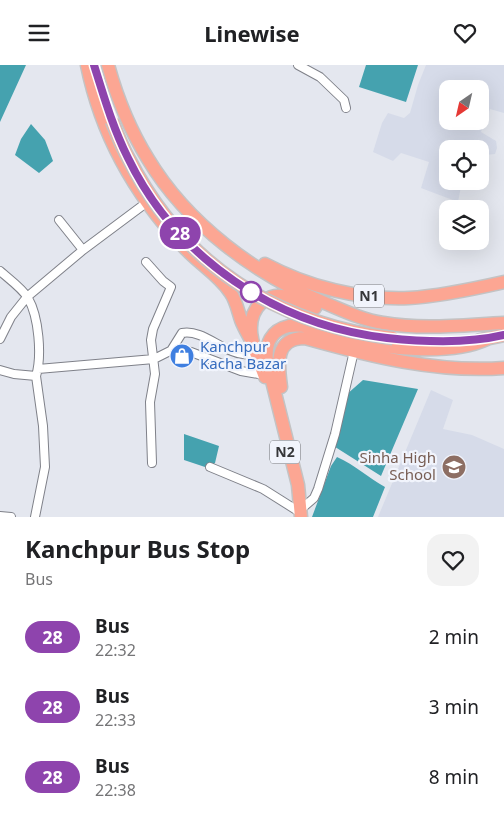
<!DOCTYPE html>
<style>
body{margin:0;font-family:"Noto Sans",sans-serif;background:#f2f2f2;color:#202124;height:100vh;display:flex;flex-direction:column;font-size:19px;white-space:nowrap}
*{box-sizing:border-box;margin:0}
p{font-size:16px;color:#757577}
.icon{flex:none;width:28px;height:28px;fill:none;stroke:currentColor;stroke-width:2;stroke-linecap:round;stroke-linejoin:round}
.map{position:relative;height:452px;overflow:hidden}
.sheet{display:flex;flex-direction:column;background:#fff;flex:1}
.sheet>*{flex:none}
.badge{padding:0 10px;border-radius:16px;font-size:18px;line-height:32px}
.needle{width:32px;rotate:214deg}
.controls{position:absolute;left:439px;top:15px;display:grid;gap:10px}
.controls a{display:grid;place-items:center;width:50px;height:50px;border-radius:10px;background:#fff;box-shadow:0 5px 20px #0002;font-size:25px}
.map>.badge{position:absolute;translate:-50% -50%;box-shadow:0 0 0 2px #fff}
.round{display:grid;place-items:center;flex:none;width:52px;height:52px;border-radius:15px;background:#f2f2f2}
.summary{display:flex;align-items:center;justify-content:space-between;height:85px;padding:0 25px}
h1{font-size:24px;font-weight:700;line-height:38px}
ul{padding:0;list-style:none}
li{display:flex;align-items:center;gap:15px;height:70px;padding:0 25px}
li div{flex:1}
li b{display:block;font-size:19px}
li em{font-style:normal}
li .badge{min-width:55px;font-weight:700;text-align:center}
header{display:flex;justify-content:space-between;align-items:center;height:65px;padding:0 25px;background:#fff;font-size:22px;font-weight:700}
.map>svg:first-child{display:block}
.built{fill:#d6dbe9;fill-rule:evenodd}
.water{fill:#45a2af}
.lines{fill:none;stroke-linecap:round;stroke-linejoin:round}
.minor-casing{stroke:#7f8189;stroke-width:10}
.highway-casing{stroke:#c3c3c4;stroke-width:15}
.minor{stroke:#fff;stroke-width:8}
.highway{stroke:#fca693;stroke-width:12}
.highway-bridge-casing{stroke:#c3c3c4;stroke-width:15;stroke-linecap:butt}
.highway-bridge{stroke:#fca693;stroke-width:12}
.line-casing{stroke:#fff;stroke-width:11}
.line{stroke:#8e44ad;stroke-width:8}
.stop-dot{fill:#fff;stroke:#8e44ad;stroke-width:2.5}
.labels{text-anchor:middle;stroke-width:4.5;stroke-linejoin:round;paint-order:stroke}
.shield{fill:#f1f4fc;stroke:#6e7074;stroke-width:1}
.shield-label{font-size:14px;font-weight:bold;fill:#36373a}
.shop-label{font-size:15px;fill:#366cbe;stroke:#f1f4fc;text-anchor:start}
.education-label{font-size:15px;fill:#785e54;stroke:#f1f4fc;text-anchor:end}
</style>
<header><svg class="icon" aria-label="menu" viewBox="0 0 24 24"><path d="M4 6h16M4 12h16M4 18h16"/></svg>Linewise<svg class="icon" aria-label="heart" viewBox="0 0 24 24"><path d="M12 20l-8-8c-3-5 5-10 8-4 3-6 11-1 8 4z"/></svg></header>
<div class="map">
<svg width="504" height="452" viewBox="0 0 504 452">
<rect width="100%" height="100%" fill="#e4e7ef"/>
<!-- built -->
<path class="built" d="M 426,0 L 504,0 L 504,48 L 490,44 L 481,67 L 496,76 L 497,83 L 495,89 L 486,90 L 482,113 L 480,113 L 480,84 L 448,84 L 448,116 L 462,116 L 458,137 L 421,123 L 429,97 L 401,88 L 393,96 L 373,87 L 382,58 L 388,48 L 404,53 L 410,48 L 418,20 ZM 448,24 L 480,24 L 480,56 L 448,56 Z
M 431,325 L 453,335 L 443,364 L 472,370 L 504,384 L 504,452 L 378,452 Z"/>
<!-- water -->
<path class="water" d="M 0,0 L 26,0 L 0,57 Z
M 366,0 L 418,0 L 406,37 L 359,22 Z
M 31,59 L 45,75 L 53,96 L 39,108 L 15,90 L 21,74 Z
M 363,315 L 418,324 L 381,411 L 332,380 L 346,330 Z
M 184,369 L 219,381 L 215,398 L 208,403 L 184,395 Z
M 337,392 C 355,400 369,413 385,422 L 373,452 L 312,452 L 331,401 Z"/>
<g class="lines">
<defs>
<path id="minor" d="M 298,0 L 320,12 L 344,35 L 346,43
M 59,155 L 83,185
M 146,197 L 163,216 L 171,222 L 153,264 L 151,275 L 155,309 L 150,337 L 152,398
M 0,206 C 9,214 22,223 28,233 C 39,252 42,291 36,311 L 43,361 L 45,402 L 35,452
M 0,274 L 11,252 L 27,232 L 83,185 L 146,138
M 172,284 L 182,268 C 203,264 222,287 243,289 C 247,290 251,289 255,289
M 38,304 L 154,294 L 174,284 L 191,287 L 241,306 L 264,310
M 0,305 L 14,309 L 36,311
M 210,402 L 263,424 L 301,448
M 300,445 L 314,433 L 318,424 L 335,369 L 354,286
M 0,451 L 11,452"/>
<path id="highway" d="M 87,0 C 101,69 136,131 184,182 C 198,198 218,209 230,227 C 236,235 238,246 241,255 C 244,263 249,271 253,279
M 108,0 C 117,33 130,65 148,94 C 187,159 256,210 325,238 C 344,246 363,255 383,258 C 423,265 463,260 504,258
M 265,199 C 308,222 360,235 409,233 C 441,231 473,224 504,217
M 480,275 L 504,270
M 265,312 C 257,290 240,258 261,238 C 266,233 274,230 282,231 C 293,232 305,239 315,243
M 281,322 C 278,300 274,273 305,273 C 369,291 436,308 504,303
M 301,452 L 298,420 L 267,296 C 265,279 271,265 289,261 C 308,258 326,268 344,273 C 382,284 451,291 487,274"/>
</defs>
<!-- minor casing -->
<use href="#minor" class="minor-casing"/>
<!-- highway casing -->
<use href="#highway" class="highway-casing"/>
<!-- minor -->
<use href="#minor" class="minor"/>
<!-- highway -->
<use href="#highway" class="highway"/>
<defs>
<path id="highway-bridge" d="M 112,56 C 117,69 122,82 129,94 C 183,200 276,259 393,273"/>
</defs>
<!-- highway-bridge casing -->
<use href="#highway-bridge" class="highway-bridge-casing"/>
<!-- highway-bridge -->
<use href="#highway-bridge" class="highway-bridge"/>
</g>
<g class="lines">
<defs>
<path id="line" d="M 94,0 C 104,32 113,63 128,93 C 177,194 276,260 387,273 C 425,277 467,279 504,270"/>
</defs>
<!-- line casing -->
<use href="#line" class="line-casing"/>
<!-- line -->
<use href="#line" class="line"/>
</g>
<!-- icons -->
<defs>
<symbol id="shop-disc" viewBox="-11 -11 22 22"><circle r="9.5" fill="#3f7fe0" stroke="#f1f4fc"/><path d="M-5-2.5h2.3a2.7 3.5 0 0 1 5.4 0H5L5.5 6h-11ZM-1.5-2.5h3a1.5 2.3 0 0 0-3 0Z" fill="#fff"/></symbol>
<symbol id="school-disc" viewBox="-11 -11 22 22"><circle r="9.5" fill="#8d6e63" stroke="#f1f4fc"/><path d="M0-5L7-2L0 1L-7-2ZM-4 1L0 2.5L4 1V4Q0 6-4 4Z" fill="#fff"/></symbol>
</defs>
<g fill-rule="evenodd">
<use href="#shop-disc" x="168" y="277" width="28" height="28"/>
<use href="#school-disc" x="440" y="388" width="28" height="28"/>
</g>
<!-- markers -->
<circle class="stop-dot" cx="251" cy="227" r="10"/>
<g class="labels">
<!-- shield labels -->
<g class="shield">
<rect x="354" y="219.5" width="30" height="23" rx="4"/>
<rect x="270" y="375.5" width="30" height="23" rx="4"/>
</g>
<g class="shield-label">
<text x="369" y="236">N1</text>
<text x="285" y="392">N2</text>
</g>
<!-- shop labels -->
<g class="shop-label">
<text x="200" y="287">Kanchpur<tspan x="200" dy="17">Kacha Bazar</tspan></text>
</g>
<!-- education labels -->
<g class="education-label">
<text x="436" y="398">Sinha High<tspan x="436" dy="17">School</tspan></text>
</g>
</g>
</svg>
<div class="controls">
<a><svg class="needle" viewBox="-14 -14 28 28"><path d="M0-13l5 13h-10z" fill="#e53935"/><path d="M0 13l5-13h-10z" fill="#757577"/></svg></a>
<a><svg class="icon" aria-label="locate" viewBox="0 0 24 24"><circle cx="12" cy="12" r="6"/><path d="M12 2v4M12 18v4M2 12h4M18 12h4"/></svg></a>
<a><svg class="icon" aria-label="layers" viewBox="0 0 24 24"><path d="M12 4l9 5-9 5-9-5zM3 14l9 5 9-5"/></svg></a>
</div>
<b class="badge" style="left:180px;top:168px;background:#8e44ad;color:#fff">28</b>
</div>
<section class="sheet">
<div class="summary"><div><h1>Kanchpur Bus Stop</h1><p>Bus</p></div><a class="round"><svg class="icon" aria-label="heart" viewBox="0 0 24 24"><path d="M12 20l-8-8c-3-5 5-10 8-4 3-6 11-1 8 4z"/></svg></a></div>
<ul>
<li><span class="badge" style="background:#8e44ad;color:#fff">28</span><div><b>Bus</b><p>22:32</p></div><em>2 min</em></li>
<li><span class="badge" style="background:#8e44ad;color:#fff">28</span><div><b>Bus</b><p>22:33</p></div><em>3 min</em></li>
<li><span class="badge" style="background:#8e44ad;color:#fff">28</span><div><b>Bus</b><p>22:38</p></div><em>8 min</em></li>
</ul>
</section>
